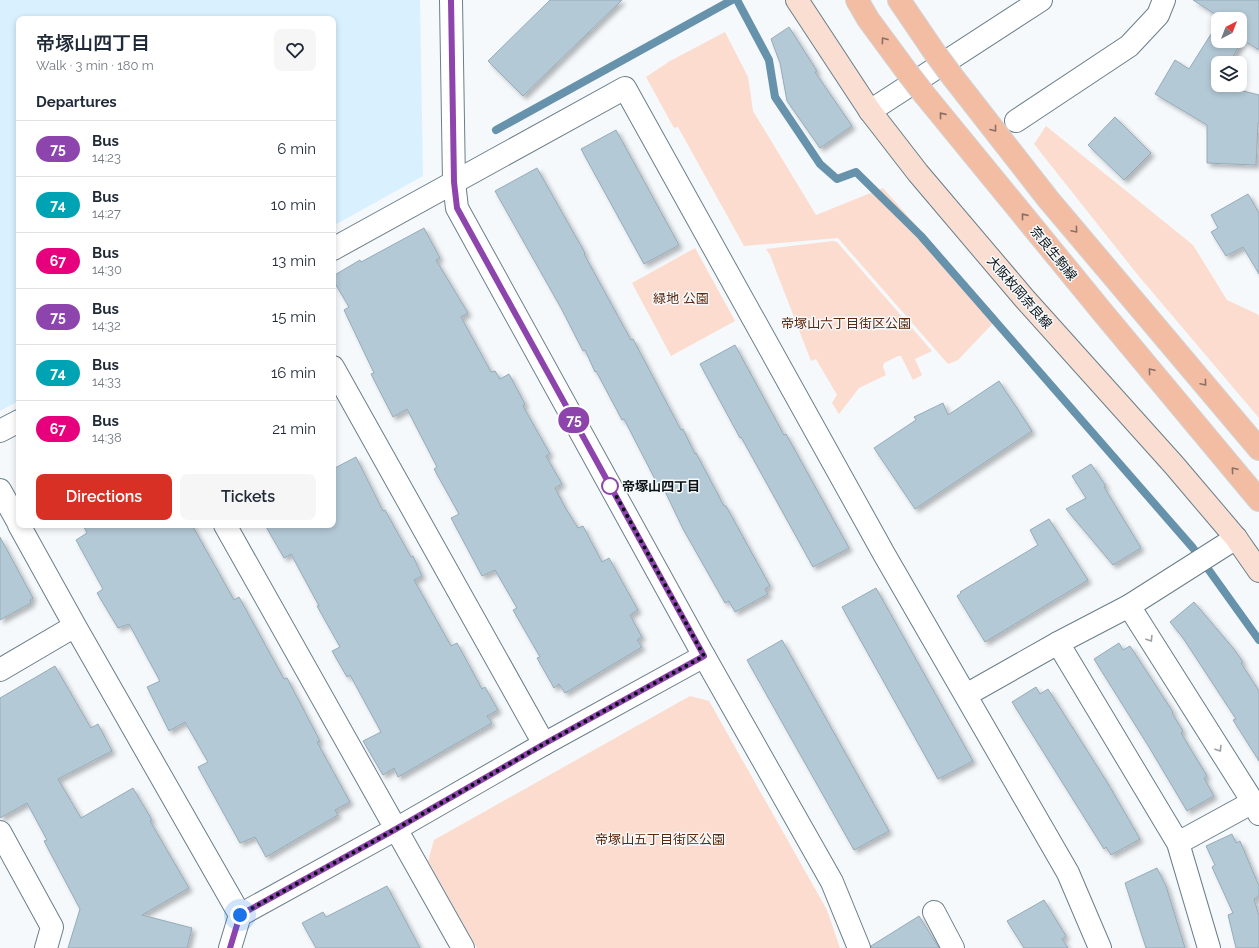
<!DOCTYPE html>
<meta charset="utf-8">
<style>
body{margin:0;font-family:Raleway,"Noto Sans JP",sans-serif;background:#f6f6f7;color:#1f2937;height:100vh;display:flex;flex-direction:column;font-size:15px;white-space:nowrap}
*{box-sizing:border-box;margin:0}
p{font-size:13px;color:#747a83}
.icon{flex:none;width:22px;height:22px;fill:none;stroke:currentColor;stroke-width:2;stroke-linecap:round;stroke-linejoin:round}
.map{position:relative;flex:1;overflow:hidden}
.sheet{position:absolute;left:16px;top:16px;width:320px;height:512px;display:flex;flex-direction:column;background:#fff;border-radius:8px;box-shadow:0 2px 6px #0003}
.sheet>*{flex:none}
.badge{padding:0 8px;border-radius:13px;font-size:14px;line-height:26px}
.needle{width:26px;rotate:42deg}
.controls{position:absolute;left:1211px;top:12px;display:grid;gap:8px}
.controls a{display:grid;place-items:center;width:36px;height:36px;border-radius:8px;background:#fff;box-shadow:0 2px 6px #0003;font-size:20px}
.you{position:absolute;width:20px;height:20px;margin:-10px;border:3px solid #fff;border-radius:50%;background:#1a73e8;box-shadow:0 0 0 6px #1a73e833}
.map>.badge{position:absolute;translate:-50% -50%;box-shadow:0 0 0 2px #fff}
h2{padding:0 20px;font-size:15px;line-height:36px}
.round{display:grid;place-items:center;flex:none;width:42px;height:42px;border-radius:8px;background:#f6f6f7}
.headline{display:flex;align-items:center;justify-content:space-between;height:68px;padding:0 20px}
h1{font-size:19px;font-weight:600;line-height:30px}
.primary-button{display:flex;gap:8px;margin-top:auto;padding:8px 20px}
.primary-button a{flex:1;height:46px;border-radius:8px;background:#d93025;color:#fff;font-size:16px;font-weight:600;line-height:46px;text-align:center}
.primary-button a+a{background:#f6f6f7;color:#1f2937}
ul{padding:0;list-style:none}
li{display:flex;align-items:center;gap:12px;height:56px;padding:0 20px;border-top:1px solid #e0e1e3}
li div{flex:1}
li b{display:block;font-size:15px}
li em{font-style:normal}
li .badge{min-width:44px;font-weight:700;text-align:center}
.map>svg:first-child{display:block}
.built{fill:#d9f0ff}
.green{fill:#fbdcce}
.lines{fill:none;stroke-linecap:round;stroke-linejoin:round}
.stream{stroke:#6792ab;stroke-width:8}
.building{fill:#b3c9d6;stroke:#96abb8;filter:url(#shadow)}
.pedestrian-casing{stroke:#6a7e8a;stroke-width:24}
.minor-casing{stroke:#6a7e8a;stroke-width:24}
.tertiary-casing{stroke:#6a7e8a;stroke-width:24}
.secondary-casing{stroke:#6a7e8a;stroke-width:24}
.primary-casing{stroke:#d3d4d5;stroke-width:24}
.pedestrian{stroke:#fff;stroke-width:22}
.minor{stroke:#fff;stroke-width:22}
.tertiary{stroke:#fff;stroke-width:22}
.secondary{stroke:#f9ded1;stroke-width:22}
.primary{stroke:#f3bda4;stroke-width:22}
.primary-bridge-casing{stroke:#d3d4d5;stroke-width:24;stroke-linecap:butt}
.primary-bridge{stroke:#f3bda4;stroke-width:22}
.oneway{stroke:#8a7064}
.oneway2{stroke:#9da0a1}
.line-casing{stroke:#fff;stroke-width:9}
.line{stroke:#8e44ad;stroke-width:6}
.walk{stroke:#091115;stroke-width:4;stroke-dasharray:0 7.2}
.stop-dot{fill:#fff;stroke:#8e44ad;stroke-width:2}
.labels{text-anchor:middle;stroke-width:3;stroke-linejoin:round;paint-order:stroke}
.street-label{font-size:13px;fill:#091115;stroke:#f5f9fc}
.park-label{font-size:13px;fill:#5d290d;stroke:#f5f9fc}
.stop-label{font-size:13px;font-weight:bold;fill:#091115;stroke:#f5f9fc;text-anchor:start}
</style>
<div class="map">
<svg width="1259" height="948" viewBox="0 0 1259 948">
<defs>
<filter id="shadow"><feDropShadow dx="3.5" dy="3.5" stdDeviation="2" flood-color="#0004"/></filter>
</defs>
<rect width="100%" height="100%" fill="#f5f9fc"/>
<!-- built -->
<path class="built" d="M 0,0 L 420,0 L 423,176 L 333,226 L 333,19 L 19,19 L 19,401 L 0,411 Z"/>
<!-- green -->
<path class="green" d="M 725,32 L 748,77 L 753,111 L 816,215 L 883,188 L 998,318 L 958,360 L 948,364 L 838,238 L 744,246 L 678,127 L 674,128 L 646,77 L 670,61 Z
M 1046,126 L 1193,245 L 1227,300 L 1257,314 L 1259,316 L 1259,418 L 1137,274 L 1034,144 Z
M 833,241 L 837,242 L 932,351 L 915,359 L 922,375 L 913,380 L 901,356 L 898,356 L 884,363 L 883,367 L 886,375 L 859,388 L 839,414 L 832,403 L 837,395 L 816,359 L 811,361 L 770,255 L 766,249 Z
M 695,248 L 735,321 L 671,356 L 632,283 Z
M 690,696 L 709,701 L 827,910 L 840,948 L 477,948 L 428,861 L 434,840 Z"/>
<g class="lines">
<!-- stream -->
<path class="stream" d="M 737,0 L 769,60 L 775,97 L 820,164 L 837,179 L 856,172 L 921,236 L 1193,548 L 1259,640
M 496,130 L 732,0"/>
</g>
<!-- building -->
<path class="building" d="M 550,0 L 622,0 L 523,96 L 488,61 Z
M 1193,0 L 1259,0 L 1259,50 L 1243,40 L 1229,63 L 1218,63 L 1218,80 L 1216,84 L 1259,95 L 1259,123 L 1258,123 L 1256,165 L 1207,163 L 1207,125 L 1155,94 L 1175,60 L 1189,69 L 1218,23 L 1218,41 L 1240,41 L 1240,19 L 1220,19 L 1221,18 Z
M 789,27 L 817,71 L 815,72 L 852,126 L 820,148 L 787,101 L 780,63 L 771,39 Z
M 1115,117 L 1151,153 L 1124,180 L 1088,145 Z
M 616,130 L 679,245 L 644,264 L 581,149 Z
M 537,168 L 585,253 L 584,254 L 631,340 L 633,339 L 681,430 L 683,429 L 695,454 L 696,453 L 724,506 L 726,506 L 770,586 L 765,589 L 768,594 L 735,612 L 729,601 L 725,603 L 683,529 L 662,485 L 659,487 L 624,419 L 622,420 L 596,371 L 595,372 L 585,350 L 583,351 L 561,308 L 495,191 Z
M 1248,194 L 1259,213 L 1259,274 L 1243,247 L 1226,256 L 1211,232 L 1218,228 L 1211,215 Z
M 424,228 L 440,258 L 436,260 L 468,313 L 461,317 L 491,372 L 495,371 L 500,379 L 509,374 L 525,404 L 523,406 L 550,454 L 546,456 L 562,484 L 555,488 L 566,509 L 578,528 L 583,526 L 602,562 L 609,558 L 638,610 L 630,615 L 642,637 L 637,640 L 642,647 L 565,693 L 559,684 L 554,688 L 537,658 L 540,657 L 513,610 L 517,608 L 495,570 L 482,576 L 451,518 L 459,514 L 434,469 L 437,467 L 407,409 L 393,417 L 371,374 L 374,373 L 344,310 L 349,307 L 333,280 L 333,276 L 360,260 L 361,262 Z
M 735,345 L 784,435 L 786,434 L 849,548 L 813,567 L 741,437 L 740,438 L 700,364 Z
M 999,381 L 1032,431 L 915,509 L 874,448 L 916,420 L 914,417 L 943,403 L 948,415 Z
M 356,457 L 383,511 L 385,510 L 411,557 L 413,556 L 422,576 L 414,580 L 451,646 L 457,643 L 482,689 L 485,687 L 498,710 L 487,716 L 492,723 L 398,777 L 394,768 L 383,775 L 363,741 L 381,732 L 350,675 L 347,677 L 332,651 L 340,647 L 317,606 L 319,606 L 291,554 L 284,558 L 265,525 L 333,525 L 333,469 Z
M 1091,464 L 1106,486 L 1104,487 L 1141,548 L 1113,565 L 1066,509 L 1086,498 L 1072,476 Z
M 1049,519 L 1088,580 L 985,642 L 957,596 L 961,593 L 960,592 L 1038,545 L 1030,530 Z
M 83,525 L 192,525 L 234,600 L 239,597 L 284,679 L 287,678 L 320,741 L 317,742 L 350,802 L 335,810 L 338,815 L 266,857 L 255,837 L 240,843 L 198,767 L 208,762 L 185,722 L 169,731 L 147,687 L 160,681 L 129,624 L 118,628 L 97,593 L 103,589 L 76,540 L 87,533 Z
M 0,537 L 33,598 L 30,600 L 31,603 L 0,620 Z
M 876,588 L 973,761 L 938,779 L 842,607 Z
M 1194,602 L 1233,648 L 1243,662 L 1241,663 L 1259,691 L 1259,761 L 1233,720 L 1236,719 L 1183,638 L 1170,622 Z
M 782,640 L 889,831 L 854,850 L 747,660 Z
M 1119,643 L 1123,650 L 1130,646 L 1173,712 L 1172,713 L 1183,731 L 1181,733 L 1207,776 L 1204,778 L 1214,796 L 1187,811 L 1149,747 L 1094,659 Z
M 55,666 L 91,728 L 98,724 L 112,751 L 58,779 L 81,818 L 133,788 L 152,820 L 150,821 L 189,888 L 142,915 L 192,928 L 187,948 L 68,948 L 80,909 L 44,841 L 47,840 L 27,803 L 0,818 L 0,698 Z
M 1036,687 L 1040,694 L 1048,689 L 1107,782 L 1140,839 L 1111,855 L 1106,847 L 1104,849 L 1012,702 Z
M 1232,834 L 1236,843 L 1240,841 L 1259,886 L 1259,896 L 1254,899 L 1259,916 L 1259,948 L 1236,948 L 1228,915 L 1233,913 L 1212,867 L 1215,865 L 1206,846 Z
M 1157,868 L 1166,886 L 1185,948 L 1146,948 L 1125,883 Z
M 387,886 L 420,948 L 316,948 L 302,923 L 323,912 L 326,917 Z
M 1044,900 L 1066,936 L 1062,939 L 1068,948 L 1024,948 L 1007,921 Z
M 919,916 L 939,948 L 871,948 L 871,946 Z"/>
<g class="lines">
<defs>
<path id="pedestrian" d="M 1129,606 L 1253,802 L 1259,814
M 1058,643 L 1178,843 L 1209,948
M 1178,843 L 1253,802
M 934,912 L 953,948"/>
<path id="minor" d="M 870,111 L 1041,0
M 1016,121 L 1129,46 L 1158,15 L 1164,0
M 333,249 L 625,88 L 884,554 L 1068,873 L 1100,948
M 333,367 L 544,744
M 0,431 L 19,421
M 0,490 L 19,524
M 19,525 L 75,626 L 240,915
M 225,525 L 463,948
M 704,656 L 832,882 L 859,948
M 0,670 L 75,626
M 966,695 L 1058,643 L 1129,606 L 1236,538
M 0,832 L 52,927 L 46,948"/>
<path id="tertiary" d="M 230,948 L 240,915 L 396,829 L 544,744 L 704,656 L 457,208 L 454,182 L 451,0"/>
<path id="secondary" d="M 797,0 L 870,111 L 918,173 L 1024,298 L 1174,465 L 1236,538 L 1259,571"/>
<path id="primary" d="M 857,0 L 868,19 L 907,72
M 899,0 L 935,53
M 952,76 L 1048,199 L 1259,449
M 924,94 L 1104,314 L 1259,500"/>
</defs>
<!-- pedestrian casing -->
<use href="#pedestrian" class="pedestrian-casing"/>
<!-- minor casing -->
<use href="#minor" class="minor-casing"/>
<!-- tertiary casing -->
<use href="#tertiary" class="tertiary-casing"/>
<!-- secondary casing -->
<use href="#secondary" class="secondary-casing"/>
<!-- primary casing -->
<use href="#primary" class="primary-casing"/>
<!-- pedestrian -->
<use href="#pedestrian" class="pedestrian"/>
<!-- minor -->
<use href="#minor" class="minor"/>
<!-- tertiary -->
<use href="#tertiary" class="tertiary"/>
<!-- secondary -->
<use href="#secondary" class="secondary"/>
<!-- primary -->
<use href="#primary" class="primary"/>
<defs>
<path id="primary-bridge" d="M 935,53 L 952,76
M 907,72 L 924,94"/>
</defs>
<!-- primary-bridge casing -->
<use href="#primary-bridge" class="primary-bridge-casing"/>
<!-- primary-bridge -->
<use href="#primary-bridge" class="primary-bridge"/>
</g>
<!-- one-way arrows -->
<defs><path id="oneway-chevron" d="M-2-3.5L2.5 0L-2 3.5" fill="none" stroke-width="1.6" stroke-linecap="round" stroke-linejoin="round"/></defs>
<g class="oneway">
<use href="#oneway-chevron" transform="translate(884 40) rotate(-126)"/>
<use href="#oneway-chevron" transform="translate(942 115) rotate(-129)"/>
<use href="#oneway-chevron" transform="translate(994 129) rotate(52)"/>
<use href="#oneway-chevron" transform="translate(1024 216) rotate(-129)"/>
<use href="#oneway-chevron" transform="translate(1075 230) rotate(50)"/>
<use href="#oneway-chevron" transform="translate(1151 371) rotate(-130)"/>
<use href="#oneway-chevron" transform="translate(1204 383) rotate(50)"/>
<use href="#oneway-chevron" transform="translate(1234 470) rotate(-130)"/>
</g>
<g class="oneway2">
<use href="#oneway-chevron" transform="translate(1150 639) rotate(58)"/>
<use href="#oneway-chevron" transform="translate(1219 749) rotate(58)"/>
</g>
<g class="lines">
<defs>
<path id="line" d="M 230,948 L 240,915 L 396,829 L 544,744 L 704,656 L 457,208 L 454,182 L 451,0"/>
</defs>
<!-- line casing -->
<use href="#line" class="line-casing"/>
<!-- line -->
<use href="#line" class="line"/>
<!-- walk -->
<path class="walk" d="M 240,915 L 396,829 L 544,744 L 704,656 L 608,481 L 610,486"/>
</g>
<!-- markers -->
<circle class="stop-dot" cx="610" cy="486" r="8"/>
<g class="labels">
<!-- street labels -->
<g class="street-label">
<text transform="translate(1054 253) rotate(51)" y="5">奈良生駒線</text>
<text transform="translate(1020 292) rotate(49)" y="5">大阪枚岡奈良線</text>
</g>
<!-- park labels -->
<g class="park-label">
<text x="681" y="303">緑地 公園</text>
<text x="846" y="328">帝塚山六丁目街区公園</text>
<text x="660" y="844">帝塚山五丁目街区公園</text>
</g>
<!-- stop labels -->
<g class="stop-label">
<text x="622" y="491">帝塚山四丁目</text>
</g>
</g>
</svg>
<div class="controls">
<a><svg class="needle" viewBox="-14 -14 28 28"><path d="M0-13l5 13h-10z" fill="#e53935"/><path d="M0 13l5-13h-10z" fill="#747a83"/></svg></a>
<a><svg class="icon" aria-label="layers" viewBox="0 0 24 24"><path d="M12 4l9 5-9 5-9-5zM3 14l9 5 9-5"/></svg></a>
</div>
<div class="you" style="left:240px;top:915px"></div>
<b class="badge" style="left:574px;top:420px;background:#8e44ad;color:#fff">75</b>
<section class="sheet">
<div class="headline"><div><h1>帝塚山四丁目</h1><p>Walk · 3 min · 180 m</p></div><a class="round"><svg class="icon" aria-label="heart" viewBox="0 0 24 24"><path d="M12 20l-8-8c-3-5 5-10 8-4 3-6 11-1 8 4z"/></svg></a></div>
<h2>Departures</h2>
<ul>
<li><span class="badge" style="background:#8e44ad;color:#fff">75</span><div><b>Bus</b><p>14:23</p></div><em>6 min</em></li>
<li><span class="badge" style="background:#00a3b4;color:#fff">74</span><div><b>Bus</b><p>14:27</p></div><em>10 min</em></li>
<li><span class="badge" style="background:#e6007e;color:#fff">67</span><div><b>Bus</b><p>14:30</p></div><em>13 min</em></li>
<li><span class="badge" style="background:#8e44ad;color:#fff">75</span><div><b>Bus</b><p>14:32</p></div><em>15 min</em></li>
<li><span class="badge" style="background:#00a3b4;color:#fff">74</span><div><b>Bus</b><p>14:33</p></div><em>16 min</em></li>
<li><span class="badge" style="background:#e6007e;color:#fff">67</span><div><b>Bus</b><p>14:38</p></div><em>21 min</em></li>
</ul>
<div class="primary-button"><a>Directions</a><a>Tickets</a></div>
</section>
</div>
